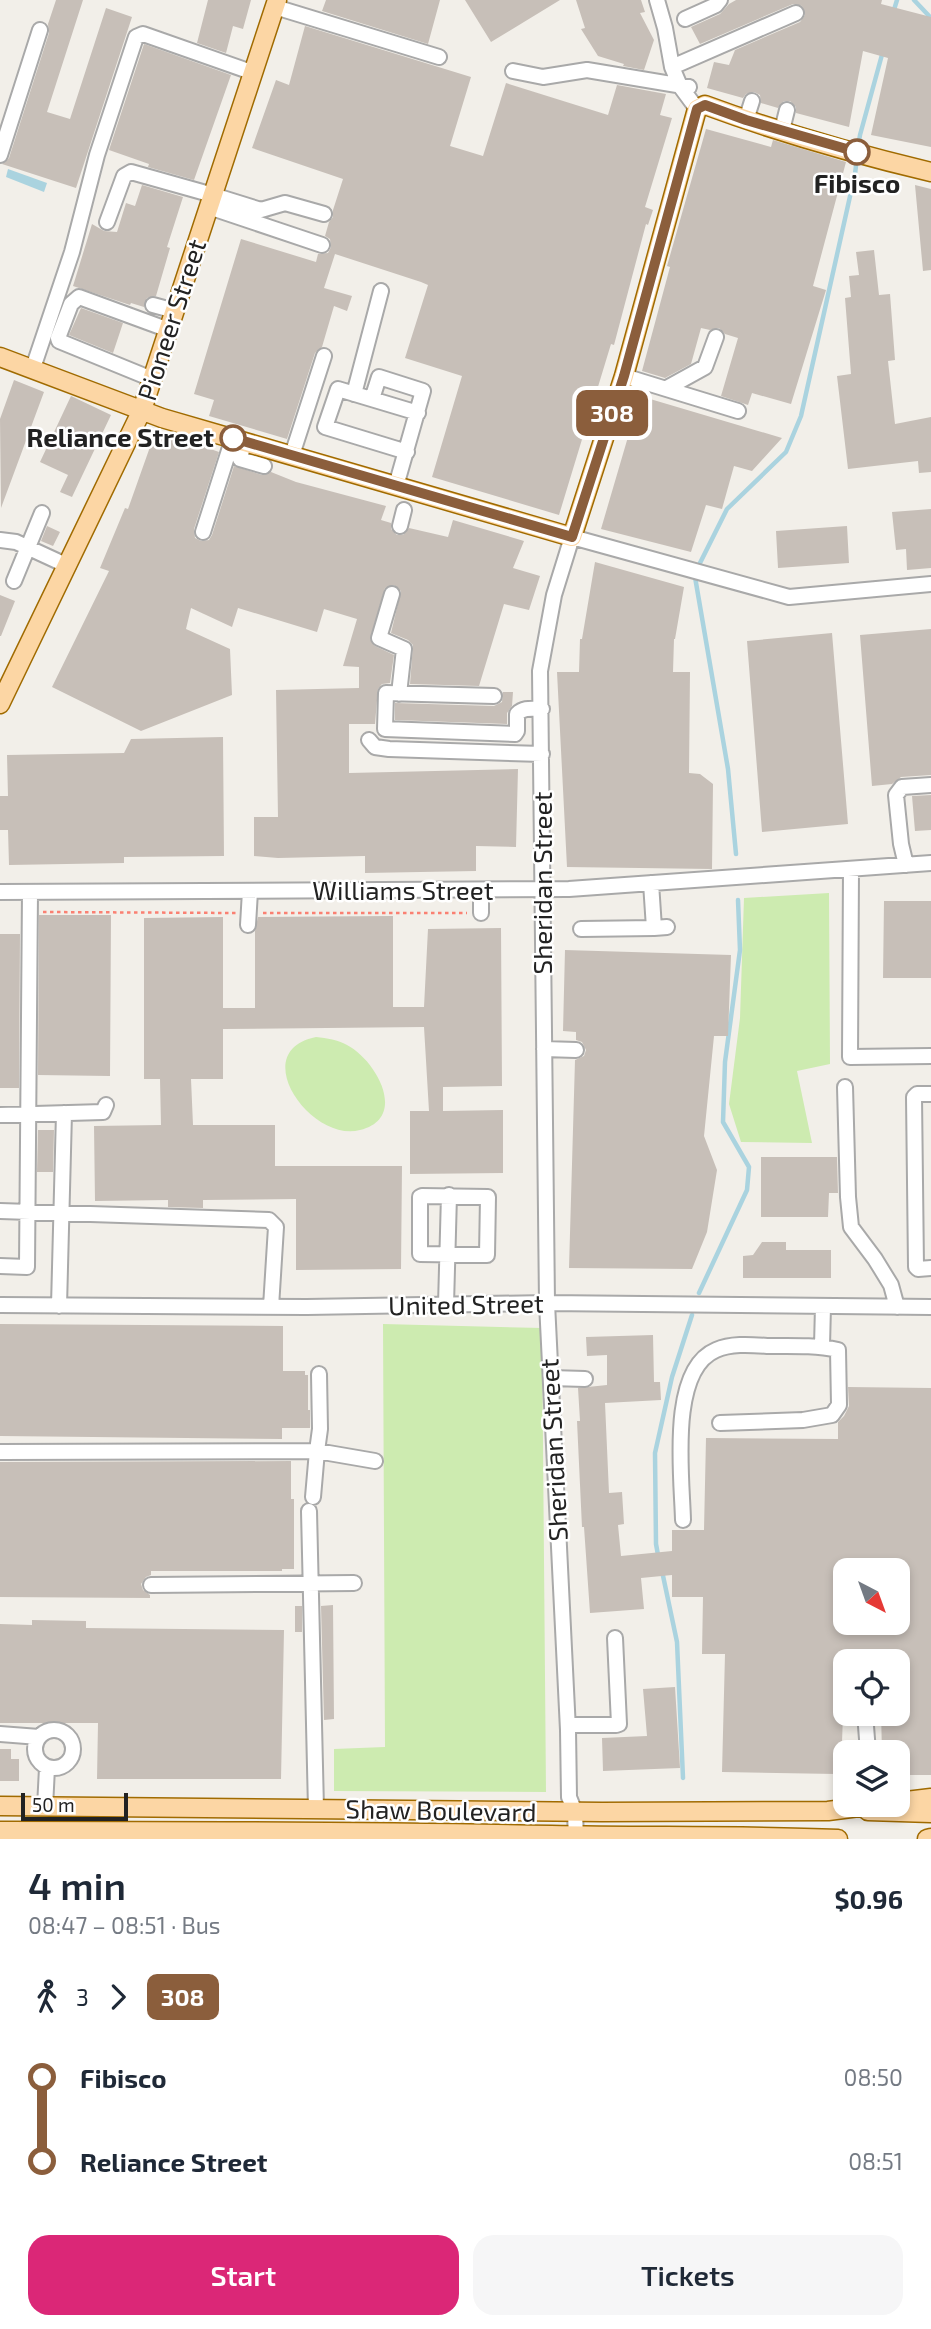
<!DOCTYPE html>
<meta charset="utf-8">
<style>
body{margin:0;font-family:"Exo 2",sans-serif;background:#f6f6f7;color:#1f2937;height:100vh;display:flex;flex-direction:column;font-size:26px;white-space:nowrap}
*{box-sizing:border-box;margin:0}
p{font-size:23px;color:#747a83}
.icon{flex:none;width:38px;height:38px;fill:none;stroke:currentColor;stroke-width:2;stroke-linecap:round;stroke-linejoin:round}
.map{position:relative;height:1839px;overflow:hidden}
.sheet{display:flex;flex-direction:column;background:#fff;flex:1}
.sheet>*{flex:none}
.badge{padding:0 14px;border-radius:10px;font-size:24px;line-height:46px}
.needle{width:46px;rotate:139deg}
.controls{position:absolute;left:833px;top:1558px;display:grid;gap:14px}
.controls a{display:grid;place-items:center;width:77px;height:77px;border-radius:14px;background:#fff;box-shadow:0 4px 10px #0003;font-size:35px}
.scale{position:absolute;left:21px;bottom:18px;width:107px;box-sizing:border-box;padding-left:7px;border:4px solid #222;border-top:0;font-size:19px;line-height:24px;white-space:nowrap;color:#222;-webkit-text-stroke:5px #fff;paint-order:stroke}
.map>.badge{position:absolute;translate:-50% -50%;box-shadow:0 0 0 4px #fff}
.legs{display:flex;align-items:center;gap:10px;height:77px;padding:0 28px;font-size:23px}
.legs p{margin-inline-start:auto}
.head{display:flex;align-items:center;justify-content:space-between;height:119px;padding:0 28px}
h1{font-size:38px;font-weight:600;line-height:52px}
.action{display:flex;gap:14px;margin-top:auto;padding:14px 28px}
.action a{flex:1;height:80px;border-radius:21px;background:#db2777;color:#fff;font-size:28px;font-weight:600;line-height:80px;text-align:center}
.action a+a{background:#f6f6f7;color:#1f2937}
ul{padding:0 28px;list-style:none}
li{display:flex;align-items:center;gap:24px;height:84px;font-size:26px}
li i{display:grid;place-items:center;width:10px;height:100%;margin:0 9px;background:currentColor}
li i::after{content:'';width:18px;height:18px;margin:-9px;border:5px solid;border-radius:50%;background:#fff}
li p{margin-inline-start:auto}
li:first-child i{background:linear-gradient(#0000 50%,currentColor 0)}
li:last-child i{background:linear-gradient(currentColor 50%,#0000 0)}
.map>svg:first-child{display:block}
.grass{fill:#cdebb0}
.water{fill:#aad3df}
.lines{fill:none;stroke-linecap:round;stroke-linejoin:round}
.stream{stroke:#aad3df;stroke-width:4.5}
.building{fill:#c7bfb8;fill-rule:evenodd}
.minor-casing{stroke:#a9a9a9;stroke-width:18}
.major-casing{stroke:#a06b00;stroke-width:21}
.path{stroke:#fa8072;stroke-width:2.5;stroke-dasharray:3.5 3.5;stroke-linecap:butt}
.minor{stroke:#fff;stroke-width:14}
.major{stroke:#fcd6a4;stroke-width:18}
.line-1-casing{stroke:#fff;stroke-width:16}
.line-1{stroke:#8b5e3c;stroke-width:10}
.stop-1-dot{fill:#fff;stroke:#8b5e3c;stroke-width:3.5}
.labels{text-anchor:middle;stroke-width:5;stroke-linejoin:round;paint-order:stroke}
.stop-label{font-size:26px;font-weight:bold;fill:#222;stroke:#fff}
.street-label{font-size:26px;fill:#222;stroke:#fff}
</style>
<div class="map">
<svg width="931" height="1839" viewBox="0 0 931 1839">
<rect width="100%" height="100%" fill="#f2efe9"/>
<!-- grass -->
<path class="grass" d="M 829,893 L 830,1064 L 797,1071 L 812,1143 L 741,1142 L 729,1104 L 740,1018 L 744,898 Z
M 316,1037 C 327,1038 338,1040 347,1045 C 376,1060 409,1118 360,1130 C 311,1143 246,1051 316,1037 Z
M 383,1324 L 542,1328 L 546,1792 L 334,1791 L 334,1749 L 385,1747 Z"/>
<!-- water -->
<path class="water" d="M 8,169 L 47,183 L 44,192 L 6,177 Z"/>
<g class="lines">
<!-- stream -->
<path class="stream" d="M 914,0 L 931,18
M 893,13 L 897,0
M 858,148 L 860,135 L 883,51
M 700,563 L 727,509 L 786,452 L 801,416 L 855,174 L 857,157
M 695,577 L 728,769 L 736,854
M 699,1293 L 747,1190 L 749,1167 L 723,1122 L 725,1062 L 740,950 L 738,900
M 658,1555 L 656,1544 L 655,1453 L 672,1377 L 692,1315
M 662,1571 L 677,1642 L 683,1778"/>
</g>
<!-- building -->
<path class="building" d="M 56,0 L 83,0 L 47,112 L 70,119 L 106,8 L 132,17 L 76,188 L 2,164 L 9,158 L 49,33 L 48,24 Z
M 208,0 L 251,0 L 243,29 L 233,26 L 226,53 L 197,43 Z
M 326,0 L 440,0 L 428,44 L 322,11 Z
M 465,0 L 560,0 L 491,42 Z
M 576,0 L 641,0 L 645,12 L 640,13 L 654,40 L 644,70 L 623,66 L 624,64 L 598,56 L 581,29 L 585,28 Z
M 736,0 L 882,0 L 881,4 L 931,17 L 931,147 L 871,135 L 888,58 L 863,51 L 849,127 L 796,113 L 796,107 L 790,101 L 784,101 L 778,108 L 761,103 L 760,95 L 754,92 L 746,94 L 743,98 L 707,88 L 714,62 L 729,65 L 735,50 L 800,22 L 805,15 L 802,6 L 793,4 L 700,44 L 691,27 L 720,14 L 729,4 Z
M 305,26 L 471,77 L 450,146 L 483,156 L 506,83 L 608,115 L 617,85 L 666,94 L 660,115 L 672,118 L 645,207 L 653,210 L 648,225 L 646,224 L 614,345 L 611,344 L 559,515 L 432,477 L 462,376 L 405,358 L 428,285 L 421,282 L 335,254 L 324,288 L 352,296 L 347,311 L 334,306 L 322,347 L 315,353 L 287,439 L 209,416 L 214,400 L 194,394 L 241,239 L 316,262 L 318,254 L 328,253 L 331,247 L 330,239 L 325,236 L 329,222 L 333,217 L 333,210 L 343,179 L 252,148 L 276,80 L 289,85 Z
M 144,44 L 231,75 L 194,180 L 148,167 L 149,164 L 109,150 Z
M 706,129 L 771,147 L 773,140 L 846,162 L 813,286 L 826,290 L 791,404 L 752,393 L 748,405 L 721,396 L 738,338 L 725,334 L 719,328 L 710,330 L 701,328 L 691,364 L 665,378 L 642,371 L 670,267 L 667,266 Z
M 142,185 L 183,197 L 167,247 L 170,248 L 156,296 L 147,298 L 144,307 L 131,303 L 130,305 L 73,286 L 92,224 L 104,231 L 117,232 L 126,203 L 135,206 Z
M 915,185 L 931,189 L 931,270 L 923,271 Z
M 874,250 L 879,295 L 890,294 L 895,360 L 888,361 L 895,424 L 931,417 L 931,472 L 919,473 L 918,461 L 848,469 L 837,376 L 851,374 L 845,298 L 851,297 L 849,276 L 859,275 L 856,252 Z
M 81,308 L 123,323 L 113,353 L 69,335 Z
M 14,380 L 44,392 L 1,508 L 0,419 Z
M 71,396 L 111,415 L 72,497 L 60,492 L 68,475 L 40,462 Z
M 640,396 L 782,438 L 752,471 L 734,466 L 722,509 L 706,505 L 691,552 L 601,529 Z
M 156,430 L 219,452 L 194,529 L 195,538 L 201,541 L 209,540 L 212,535 L 234,466 L 262,475 L 271,472 L 296,482 L 386,506 L 381,520 L 391,523 L 391,529 L 397,535 L 403,535 L 409,528 L 448,537 L 453,520 L 524,541 L 513,568 L 540,576 L 529,610 L 504,604 L 479,686 L 410,684 L 413,645 L 408,640 L 391,633 L 401,591 L 394,585 L 385,588 L 370,639 L 375,646 L 394,655 L 390,683 L 382,684 L 378,689 L 375,724 L 349,724 L 349,773 L 518,769 L 516,847 L 476,846 L 476,871 L 365,873 L 365,856 L 278,858 L 254,856 L 254,817 L 278,817 L 276,690 L 359,688 L 359,667 L 343,666 L 357,619 L 324,609 L 317,632 L 238,608 L 232,627 L 191,608 L 186,629 L 230,649 L 232,695 L 141,731 L 52,687 L 109,571 L 100,568 L 125,508 L 128,509 Z
M 931,509 L 931,568 L 907,570 L 906,549 L 896,550 L 892,512 Z
M 47,526 L 60,532 L 53,546 L 41,541 Z
M 847,526 L 849,563 L 778,568 L 776,531 Z
M 595,562 L 684,587 L 675,639 L 674,639 L 673,672 L 690,672 L 689,773 L 700,774 L 713,784 L 712,869 L 567,867 L 557,672 L 579,672 L 580,639 L 582,639 Z
M 0,595 L 15,601 L 1,636 L 0,636 Z
M 931,629 L 931,775 L 901,777 L 892,784 L 872,786 L 860,635 Z
M 832,633 L 848,824 L 762,832 L 747,641 Z
M 503,692 L 513,692 L 512,706 L 507,713 L 507,724 L 395,720 L 395,703 L 494,706 L 502,702 Z
M 223,737 L 224,856 L 124,857 L 124,863 L 9,865 L 8,830 L 0,830 L 0,796 L 8,796 L 7,755 L 124,753 L 131,739 Z
M 931,795 L 931,830 L 915,831 L 912,796 Z
M 884,901 L 931,901 L 931,978 L 883,978 Z
M 39,915 L 111,915 L 110,1076 L 38,1075 Z
M 393,916 L 393,1007 L 424,1007 L 428,929 L 501,928 L 502,1086 L 443,1087 L 443,1111 L 503,1110 L 503,1173 L 410,1174 L 410,1111 L 429,1111 L 424,1027 L 223,1029 L 223,1079 L 191,1079 L 193,1125 L 275,1125 L 275,1166 L 402,1166 L 401,1269 L 296,1270 L 296,1199 L 203,1200 L 203,1208 L 168,1207 L 168,1200 L 95,1201 L 94,1126 L 161,1125 L 160,1079 L 144,1079 L 144,918 L 223,917 L 223,1008 L 255,1008 L 255,931 L 258,917 Z
M 0,934 L 20,934 L 19,1088 L 0,1088 Z
M 565,950 L 731,955 L 728,1036 L 714,1036 L 704,1136 L 717,1170 L 707,1232 L 692,1269 L 569,1268 L 575,1060 L 584,1056 L 586,1050 L 582,1042 L 576,1040 L 576,1032 L 563,1031 Z
M 38,1130 L 54,1130 L 53,1172 L 37,1172 Z
M 761,1157 L 837,1157 L 838,1193 L 829,1193 L 828,1217 L 761,1217 Z
M 762,1242 L 786,1242 L 786,1250 L 831,1250 L 831,1278 L 743,1278 L 743,1256 L 753,1255 Z
M 0,1324 L 283,1326 L 283,1371 L 305,1371 L 305,1375 L 308,1375 L 308,1410 L 310,1410 L 310,1428 L 282,1428 L 282,1439 L 0,1436 Z
M 653,1335 L 654,1382 L 660,1382 L 661,1400 L 605,1403 L 609,1493 L 622,1492 L 624,1524 L 618,1525 L 621,1556 L 672,1551 L 672,1530 L 704,1530 L 706,1438 L 838,1439 L 838,1422 L 844,1416 L 849,1406 L 848,1387 L 931,1388 L 931,1775 L 898,1775 L 898,1752 L 882,1752 L 881,1713 L 898,1713 L 898,1656 L 845,1655 L 841,1772 L 836,1774 L 722,1772 L 725,1654 L 702,1654 L 703,1597 L 672,1597 L 672,1575 L 641,1578 L 644,1609 L 590,1613 L 584,1527 L 582,1527 L 577,1421 L 580,1421 L 578,1388 L 607,1385 L 607,1355 L 587,1356 L 586,1337 ZM 845,1570 L 898,1570 L 898,1622 L 845,1622 Z
M 291,1461 L 291,1499 L 294,1499 L 294,1569 L 282,1569 L 282,1571 L 151,1571 L 151,1575 L 146,1577 L 141,1584 L 143,1590 L 150,1595 L 150,1598 L 0,1597 L 0,1462 Z
M 333,1605 L 334,1719 L 324,1720 L 321,1606 Z
M 295,1606 L 302,1606 L 302,1632 L 295,1632 Z
M 32,1620 L 86,1621 L 86,1628 L 284,1630 L 281,1779 L 97,1779 L 98,1723 L 0,1723 L 0,1624 L 32,1625 Z
M 675,1687 L 680,1768 L 603,1771 L 602,1738 L 647,1736 L 643,1689 Z
M 0,1749 L 11,1749 L 11,1759 L 19,1759 L 19,1781 L 0,1781 Z"/>
<g class="lines">
<defs>
<path id="minor" d="M 657,0 L 665,28 L 672,67 L 680,86 L 697,109
M 275,7 L 439,57
M 685,19 L 716,5 L 720,0
M 672,67 L 796,13
M 513,71 L 543,77 L 587,70 L 689,87
M 746,120 L 752,101
M 782,130 L 787,110
M 0,155 L 40,30
M 209,207 L 322,245
M 107,222 L 124,176 L 131,172 L 213,195 L 261,210 L 285,203 L 324,214
M 153,305 L 175,311
M 33,368 L 72,252 L 97,155 L 136,37 L 143,34 L 254,73
M 624,376 L 738,411
M 152,379 L 59,341 L 58,338 L 71,304 L 79,297 L 169,330
M 667,388 L 705,367 L 716,337
M 354,394 L 381,291
M 372,399 L 379,377 L 423,391 L 396,486
M 244,442 L 240,459 L 264,466
M 407,452 L 325,427 L 338,389 L 418,413
M 292,455 L 324,356
M 400,526 L 404,510
M 203,532 L 233,438
M 0,540 L 16,542 L 68,566
M 14,581 L 42,513
M 392,594 L 379,638 L 404,649 L 399,694
M 494,696 L 386,693 L 385,729 L 515,734 L 517,731 L 517,714 C 524,707 532,709 542,709
M 369,740 L 375,747 L 389,749 L 542,754
M 906,865 L 901,844 L 896,795 L 902,787 L 931,785
M 851,869 L 850,1057 L 931,1056
M 651,883 L 654,928 L 667,927
M 0,892 L 569,889 L 931,863
M 481,913 L 481,891
M 248,925 L 250,891
M 581,929 L 654,928
M 544,1049 L 576,1050
M 845,1087 L 848,1197 L 851,1227 L 875,1259 L 891,1285 L 897,1307
M 931,1094 L 917,1094 L 914,1097 L 916,1267 L 918,1269 L 931,1268
M 0,1115 L 103,1112 L 106,1105
M 422,1196 L 488,1197 L 487,1255 L 420,1254 L 420,1197 Z
M 0,1211 L 269,1220 L 276,1227 L 271,1307
M 0,1266 L 27,1267 L 30,892
M 0,1305 L 307,1307 L 547,1303 L 931,1307
M 446,1305 L 449,1195
M 59,1306 L 64,1113
M 822,1346 L 823,1306
M 319,1374 L 320,1429 L 317,1451 L 375,1461
M 551,1378 L 585,1379
M 0,1452 L 317,1451 L 313,1497
M 309,1511 L 316,1809
M 683,1520 C 682,1477 668,1370 716,1350 C 732,1343 752,1345 769,1346 C 792,1346 815,1345 838,1350 L 839,1405 L 832,1415 L 803,1420 L 720,1423
M 151,1585 L 354,1583
M 865,1713 L 868,1752
M 568,1725 L 616,1725 L 619,1724 L 615,1638
M35 1749a19 19 0 1 1 38 0a19 19 0 1 1-38 0Z
M 0,1734 L 39,1737
M 45,1807 L 47,1768
M 576,1839 L 575,1812 L 569,1797 L 568,1730 L 547,1303 L 540,671 L 554,595 L 572,537 L 789,597 L 931,584"/>
<path id="major" d="M 0,357 L 162,418 L 572,537 L 624,376 L 697,109 L 705,105 C 778,132 855,154 931,172
M 0,704 L 142,410 L 277,0
M 898,1802 L 931,1798
M 0,1806 L 602,1812 L 828,1811 L 882,1804
M 868,1811 L 931,1813
M 0,1831 C 184,1831 368,1831 551,1835 C 647,1837 742,1835 838,1839
M 927,1839 L 931,1838"/>
</defs>
<!-- minor casing -->
<use href="#minor" class="minor-casing"/>
<!-- major casing -->
<use href="#major" class="major-casing"/>
<!-- path -->
<path class="path" d="M 43,912 L 236,913
M 263,913 L 467,913"/>
<!-- minor -->
<use href="#minor" class="minor"/>
<!-- major -->
<use href="#major" class="major"/>
</g>
<g class="lines">
<defs>
<path id="line-1" d="M 233,438 L 572,537 L 624,376 L 697,109 L 705,105 L 746,120 L 857,152"/>
</defs>
<!-- line-1 casing -->
<use href="#line-1" class="line-1-casing"/>
<!-- line-1 -->
<use href="#line-1" class="line-1"/>
</g>
<!-- markers -->
<g class="stop-1-dot">
<circle cx="857" cy="152" r="12"/>
<circle cx="233" cy="438" r="12"/>
</g>
<g class="labels">
<!-- stop labels -->
<g class="stop-label">
<text x="857" y="193">Fibisco</text>
<text x="214" y="447" text-anchor="end">Reliance Street</text>
</g>
<!-- street labels -->
<g class="street-label">
<text transform="translate(172 320) rotate(-72)" y="9">Pioneer Street</text>
<text transform="translate(543 883) rotate(-90)" y="9">Sheridan Street</text>
<text x="403" y="900">Williams Street</text>
<text transform="translate(466 1305) rotate(-1)" y="9">United Street</text>
<text transform="translate(554 1450) rotate(-93)" y="9">Sheridan Street</text>
<text transform="translate(441 1811) rotate(1)" y="9">Shaw Boulevard</text>
</g>
</g>
</svg>
<div class="controls">
<a><svg class="needle" viewBox="-14 -14 28 28"><path d="M0-13l5 13h-10z" fill="#e53935"/><path d="M0 13l5-13h-10z" fill="#747a83"/></svg></a>
<a><svg class="icon" aria-label="locate" viewBox="0 0 24 24"><circle cx="12" cy="12" r="6"/><path d="M12 2v4M12 18v4M2 12h4M18 12h4"/></svg></a>
<a><svg class="icon" aria-label="layers" viewBox="0 0 24 24"><path d="M12 4l9 5-9 5-9-5zM3 14l9 5 9-5"/></svg></a>
</div>
<div class="scale">50 m</div>
<b class="badge" style="left:612px;top:413px;background:#8b5e3c;color:#fff">308</b>
</div>
<section class="sheet">
<div class="head"><div><h1>4 min</h1><p>08:47 – 08:51 · Bus</p></div><b>$0.96</b></div>
<div class="legs"><svg class="icon" aria-label="walk" viewBox="0 0 24 24"><circle cx="13" cy="4" r="2"/><path d="M13 8l-2 6 4 7M11 14l-3 7M7 12l3-4h3l4 4"/></svg>3<svg class="icon" aria-label="forward" viewBox="0 0 24 24"><path d="M9 5l7 7-7 7"/></svg><b class="badge" style="background:#8b5e3c;color:#fff">308</b></div>
<ul>
<li><i style="color:#8b5e3c"></i><b>Fibisco</b><p>08:50</p></li>
<li><i style="color:#8b5e3c"></i><b>Reliance Street</b><p>08:51</p></li>
</ul>
<div class="action"><a>Start</a><a>Tickets</a></div>
</section>
